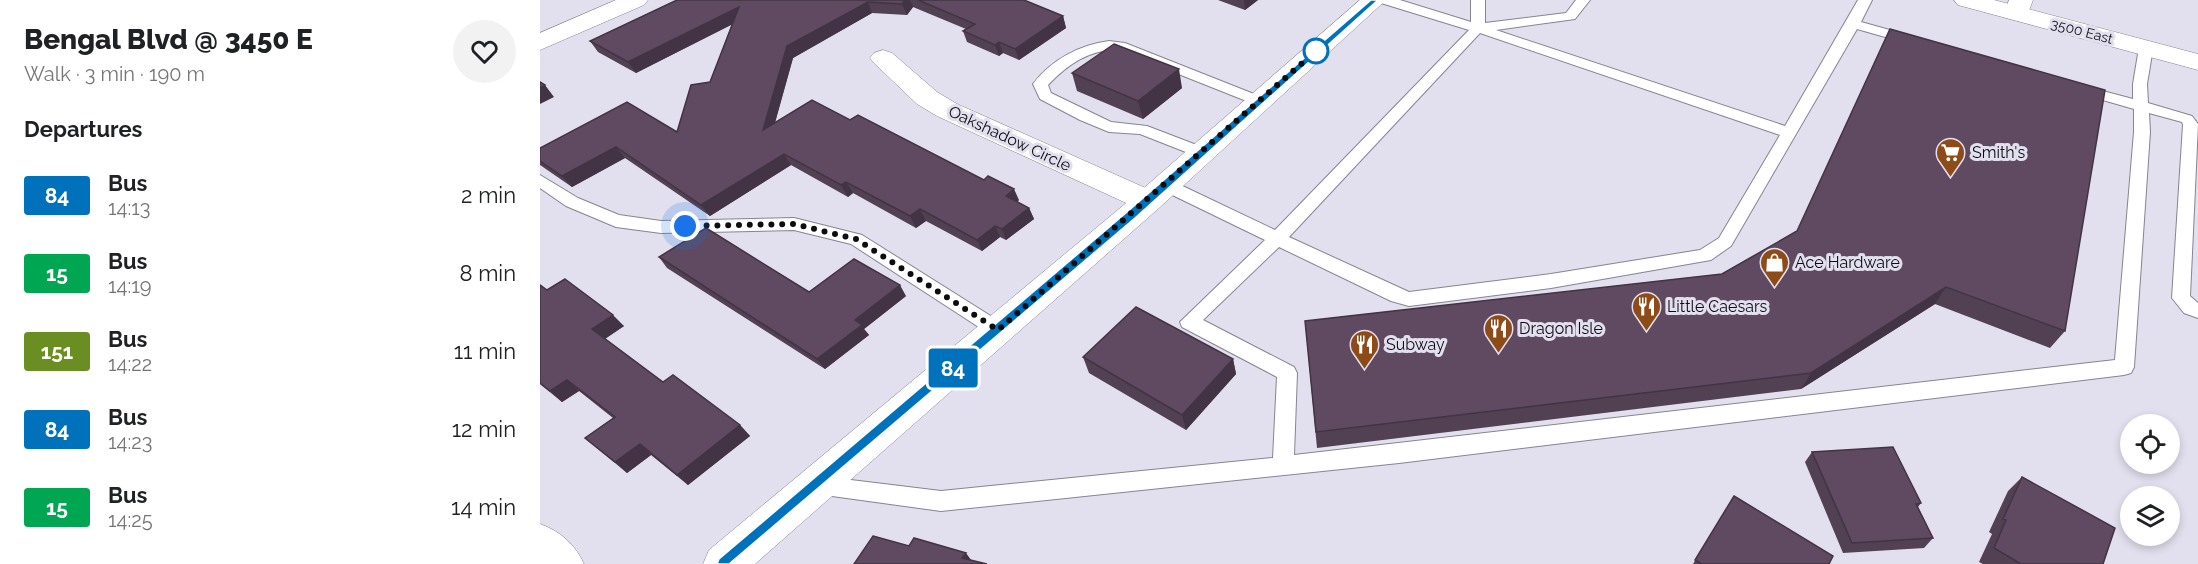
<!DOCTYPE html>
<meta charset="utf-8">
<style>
body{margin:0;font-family:Raleway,sans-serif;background:#f2f2f2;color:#202124;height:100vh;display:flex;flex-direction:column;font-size:22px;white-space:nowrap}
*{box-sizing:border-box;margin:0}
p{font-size:20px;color:#757577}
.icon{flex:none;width:33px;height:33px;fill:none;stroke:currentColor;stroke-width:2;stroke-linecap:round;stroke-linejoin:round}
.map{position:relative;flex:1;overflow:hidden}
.drawer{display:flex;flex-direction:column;background:#fff;width:540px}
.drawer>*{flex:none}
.badge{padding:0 12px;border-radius:4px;font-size:21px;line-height:39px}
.buttons{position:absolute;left:1580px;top:414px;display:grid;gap:12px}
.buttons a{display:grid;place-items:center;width:60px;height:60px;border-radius:50%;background:#fff;box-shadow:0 3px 9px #0003;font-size:30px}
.you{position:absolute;width:30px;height:30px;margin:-15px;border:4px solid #fff;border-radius:50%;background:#1a73e8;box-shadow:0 0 0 9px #1a73e833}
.map>.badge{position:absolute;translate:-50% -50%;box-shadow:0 0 0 3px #fff}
h2{padding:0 24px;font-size:22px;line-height:54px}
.round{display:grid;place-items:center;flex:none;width:63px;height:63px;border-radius:32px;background:#f2f2f2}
.head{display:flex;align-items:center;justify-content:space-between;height:102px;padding:0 24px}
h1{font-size:28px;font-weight:800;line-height:45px}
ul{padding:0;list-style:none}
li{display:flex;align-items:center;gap:18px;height:78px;padding:0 24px}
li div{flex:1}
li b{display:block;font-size:22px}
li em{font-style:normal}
li .badge{min-width:66px;font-weight:700;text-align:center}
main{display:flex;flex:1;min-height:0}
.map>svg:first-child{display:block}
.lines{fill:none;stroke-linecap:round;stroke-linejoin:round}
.service-casing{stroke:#858491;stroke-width:2}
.minor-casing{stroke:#858491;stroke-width:1}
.secondary-casing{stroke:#858491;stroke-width:1}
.service{fill:#fff;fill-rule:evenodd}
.minor{fill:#fff;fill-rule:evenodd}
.secondary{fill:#fff;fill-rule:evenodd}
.wall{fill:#524053}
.shaded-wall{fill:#423444}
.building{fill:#5f4a61;stroke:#423444;stroke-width:1.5}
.line{fill:#0072bc;stroke:#fff;stroke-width:1.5}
.walk{stroke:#0d0c11;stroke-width:6;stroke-dasharray:0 10.8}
.stop-dot{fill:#fff;stroke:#0072bc;stroke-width:3}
.labels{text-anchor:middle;stroke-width:6;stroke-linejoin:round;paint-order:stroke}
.far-street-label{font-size:14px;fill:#0d0c11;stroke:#e2e0ee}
.street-label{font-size:16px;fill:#0d0c11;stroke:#e2e0ee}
.poi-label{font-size:16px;fill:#0d0c11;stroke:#e2e0ee;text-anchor:start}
</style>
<main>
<section class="drawer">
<div class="head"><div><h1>Bengal Blvd @ 3450 E</h1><p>Walk · 3 min · 190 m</p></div><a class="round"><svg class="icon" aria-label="heart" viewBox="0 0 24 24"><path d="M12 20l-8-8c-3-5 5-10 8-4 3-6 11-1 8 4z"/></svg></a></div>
<h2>Departures</h2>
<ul>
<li><span class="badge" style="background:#0072bc;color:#fff">84</span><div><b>Bus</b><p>14:13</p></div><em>2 min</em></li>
<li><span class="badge" style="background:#00a651;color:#fff">15</span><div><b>Bus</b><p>14:19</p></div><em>8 min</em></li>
<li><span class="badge" style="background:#6b8e23;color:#fff">151</span><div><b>Bus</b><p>14:22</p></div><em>11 min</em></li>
<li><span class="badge" style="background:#0072bc;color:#fff">84</span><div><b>Bus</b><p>14:23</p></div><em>12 min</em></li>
<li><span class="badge" style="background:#00a651;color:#fff">15</span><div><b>Bus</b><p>14:25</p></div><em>14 min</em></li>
</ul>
</section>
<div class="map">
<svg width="1658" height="564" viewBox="0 0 1658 564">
<rect width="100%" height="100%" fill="#e2e0ee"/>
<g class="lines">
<defs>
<path id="service" d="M 839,0 L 860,0 L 931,22 L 931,0 L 945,0 L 945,23 L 1026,13 L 1036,0 L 1050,0 L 1035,19 L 956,30 L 1245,126 L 1318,0 L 1332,0 L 1321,22 L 1375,37 L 1377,40 L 1370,44 L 1317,29 L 1191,246 L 1171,260 L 1011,288 L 869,306 L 851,301 L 739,247 L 663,320 L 754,367 L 757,373 L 754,455 L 1575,360 L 1594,132 L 1594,109 L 1535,92 L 1533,89 L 1540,85 L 1593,99 L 1593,84 L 1599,48 L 1606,44 L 1613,48 L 1607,84 L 1608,103 L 1652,116 L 1658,124 L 1650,296 L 1658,303 L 1658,318 L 1644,313 L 1632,298 L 1643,125 L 1642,122 L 1609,113 L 1610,132 L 1594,367 L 1591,373 L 1584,375 L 859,463 L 401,511 L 270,493 L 267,486 L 270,479 L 278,476 L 401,491 L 733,458 L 737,377 L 642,327 L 640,322 L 725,240 L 620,189 L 618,185 L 620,181 L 632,181 L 735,230 L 929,30 L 841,3 ZM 940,33 L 1240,135 L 1179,238 L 1160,250 L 1011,274 L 869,292 L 749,237 Z
M 569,41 L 585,43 L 724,98 L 726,101 L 724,104 L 714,104 L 578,50 C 549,49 527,65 508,85 L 511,93 L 571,122 L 607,126 L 667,149 L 669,153 L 661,158 L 600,134 L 569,132 L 540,120 L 500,99 L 493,84 C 511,60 539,45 569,41 Z
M 0,175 L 38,198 L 79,215 L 121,221 L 254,218 L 322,235 L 465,325 L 467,330 L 465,335 L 458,337 L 451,335 L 311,244 L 254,230 L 121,233 L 76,227 L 26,206 L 0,188 Z"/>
<path id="minor" d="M 76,0 L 108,0 L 104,5 L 0,50 L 0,33 Z
M 1469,0 L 1493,0 L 1486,18 L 1477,20 L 1468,18 L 1465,13 Z
M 343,50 L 352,53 L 397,92 L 417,104 L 619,194 L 623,201 L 619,208 L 608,211 L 597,208 L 397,116 L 377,104 L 334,63 L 330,58 L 334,53 Z
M 0,524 C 20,531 35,544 44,564 L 0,564 Z"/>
<path id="secondary" d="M 820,0 L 846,0 L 619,208 L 215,564 L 163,564 L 169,550 L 597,194 Z
M 1414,0 L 1454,0 L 1658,54 L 1658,70 L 1418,5 Z"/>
</defs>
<!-- service casing -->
<use href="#service" class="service-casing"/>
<!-- minor casing -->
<use href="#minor" class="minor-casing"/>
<!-- secondary casing -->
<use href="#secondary" class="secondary-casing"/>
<!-- service -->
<use href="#service" class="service"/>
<!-- minor -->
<use href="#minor" class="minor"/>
<!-- secondary -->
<use href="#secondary" class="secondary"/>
</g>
<!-- wall -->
<path class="wall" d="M 137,0 L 484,0 L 523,16 L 526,28 L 479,60 L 463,53 L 459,56 L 427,42 L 423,31 L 426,29 L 373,7 L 367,15 L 332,13 L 253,58 L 235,122 L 479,200 L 477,202 L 489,208 L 494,219 L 466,240 L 460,237 L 442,251 L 386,221 L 376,228 L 313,193 L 308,197 L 251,165 L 170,216 L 85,158 L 32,187 L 0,165 L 0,148 L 137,132 L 170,82 L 192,24 L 96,73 L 58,52 L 50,41 Z
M 678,0 L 718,0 L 705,10 Z
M 532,73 L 642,88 L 603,119 L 537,91 Z
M 1257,232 L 1525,331 L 1510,348 L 1395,304 L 1261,389 L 777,448 L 765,321 L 1182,274 Z
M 119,257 L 269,292 L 366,296 L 324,329 L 329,335 L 285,369 L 127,268 Z
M 0,285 L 7,290 L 84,326 L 65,339 L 123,382 L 200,425 L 210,436 L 148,485 L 111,455 L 87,473 L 45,438 L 73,418 L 39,391 L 22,402 L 0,384 Z
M 543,357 L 693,359 L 696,374 L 646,430 L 549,373 Z
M 1272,452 L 1381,503 L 1378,507 L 1393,538 L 1384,548 L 1303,553 L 1265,462 Z
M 1482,477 L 1563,564 L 1443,564 L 1439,562 L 1452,534 L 1449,532 L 1468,491 Z
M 1194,496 L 1289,564 L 1153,564 Z"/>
<!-- shaded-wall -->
<path class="shaded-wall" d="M 365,0 L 370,0 L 373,7 L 367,15 L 362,4 Z
M 704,0 L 718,0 L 705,10 Z
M 328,2 L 332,13 L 253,58 L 230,141 L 223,130 L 247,46 Z
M 199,7 L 205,18 L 96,73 L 88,62 Z
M 523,16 L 526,28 L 479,60 L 475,49 Z
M 459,42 L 463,53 L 459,56 L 455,45 Z
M 639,69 L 642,88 L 603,119 L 598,101 Z
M 5,85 L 14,97 L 0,104 L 0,88 Z
M 76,147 L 85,158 L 32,187 L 22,176 Z
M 244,154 L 251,165 L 170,216 L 161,205 Z
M 306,182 L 313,193 L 308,197 L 301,185 Z
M 474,189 L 479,200 L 470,207 L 466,196 Z
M 489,208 L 494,219 L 466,240 L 462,229 Z
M 380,209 L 386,221 L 376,228 L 370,216 Z
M 455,226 L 460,237 L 442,251 L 437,240 Z
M 360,285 L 366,296 L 324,329 L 329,335 L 285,369 L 277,359 L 315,320 Z
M 1406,287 L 1395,304 L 1261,389 L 1271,373 Z
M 73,315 L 84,326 L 63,340 L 52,329 Z
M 693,359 L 696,374 L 646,430 L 642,415 Z
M 27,380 L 39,391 L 22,402 L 10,391 Z
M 200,425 L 210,436 L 148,485 L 137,475 Z
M 100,444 L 111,455 L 87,473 L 75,462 Z
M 426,553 L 434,564 L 422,558 Z"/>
<!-- building -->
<path class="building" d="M 137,0 L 365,0 L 362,4 L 328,2 L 247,46 L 223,130 L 272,100 L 310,120 L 318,115 L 444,180 L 448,176 L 474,189 L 466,196 L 489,208 L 462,229 L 455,226 L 437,240 L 380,209 L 370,216 L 306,182 L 301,185 L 244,154 L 161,205 L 76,147 L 22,176 L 0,161 L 0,148 L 87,102 L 137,132 L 151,85 L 170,82 L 199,7 L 88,62 L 50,41 Z
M 378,0 L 484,0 L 523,16 L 475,49 L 459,42 L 455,45 L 423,31 L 435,24 Z
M 1350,29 L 1565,90 L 1525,331 L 1406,287 L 1271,373 L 776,432 L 765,321 L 1182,274 L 1257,231 Z
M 574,44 L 639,69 L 598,101 L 532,73 Z
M 0,82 L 5,85 L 0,88 Z
M 166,228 L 269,292 L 314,259 L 360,285 L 315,320 L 322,325 L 277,359 L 119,257 Z
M 25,279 L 73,315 L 52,329 L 123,382 L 133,375 L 200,425 L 137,475 L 100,444 L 75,462 L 45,438 L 75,417 L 27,380 L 10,391 L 0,383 L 0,285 L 7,290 Z
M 596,307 L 693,359 L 642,415 L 543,357 Z
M 1353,447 L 1381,503 L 1376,504 L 1393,538 L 1312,543 L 1272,452 Z
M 1482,477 L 1575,528 L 1563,564 L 1481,564 L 1454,548 L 1466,520 L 1463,519 Z
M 1194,496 L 1293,556 L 1289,564 L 1162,564 L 1155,560 Z
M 333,536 L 369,546 L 374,538 L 426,553 L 422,558 L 447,564 L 314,564 Z"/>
<!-- line -->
<path class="line" d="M 831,0 L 838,0 L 595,218 L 189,564 L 177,564 L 179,559 L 587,212 Z"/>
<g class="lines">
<!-- walk -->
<path class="walk" d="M 145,226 L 254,224 L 316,239 L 458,330 L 776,51"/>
</g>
<!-- icons -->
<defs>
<symbol id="supermarket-pin" viewBox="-11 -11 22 30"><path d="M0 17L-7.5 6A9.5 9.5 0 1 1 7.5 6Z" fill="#8d4b18" stroke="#e2e0ee"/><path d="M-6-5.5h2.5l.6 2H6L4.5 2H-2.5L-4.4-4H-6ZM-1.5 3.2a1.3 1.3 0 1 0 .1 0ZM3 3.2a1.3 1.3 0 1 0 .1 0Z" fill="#fff"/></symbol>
<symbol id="shop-pin" viewBox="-11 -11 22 30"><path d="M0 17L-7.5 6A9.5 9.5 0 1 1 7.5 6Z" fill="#8d4b18" stroke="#e2e0ee"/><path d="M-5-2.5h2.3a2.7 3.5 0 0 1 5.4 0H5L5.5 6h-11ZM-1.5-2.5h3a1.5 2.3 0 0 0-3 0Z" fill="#fff"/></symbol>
<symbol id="restaurant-pin" viewBox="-11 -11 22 30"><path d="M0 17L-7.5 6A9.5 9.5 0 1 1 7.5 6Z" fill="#8d4b18" stroke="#e2e0ee"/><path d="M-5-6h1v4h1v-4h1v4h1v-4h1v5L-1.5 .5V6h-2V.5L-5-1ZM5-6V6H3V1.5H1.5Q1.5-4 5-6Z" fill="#fff"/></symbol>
</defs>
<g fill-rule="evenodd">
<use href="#supermarket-pin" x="1394" y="136" width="33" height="45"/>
<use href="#shop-pin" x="1218" y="246" width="33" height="45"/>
<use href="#restaurant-pin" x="1090" y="290" width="33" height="45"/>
<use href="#restaurant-pin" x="942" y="312" width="33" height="45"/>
<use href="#restaurant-pin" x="808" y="328" width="33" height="45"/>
</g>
<!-- markers -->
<circle class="stop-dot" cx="776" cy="51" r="12"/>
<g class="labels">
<!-- far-street labels -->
<g class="far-street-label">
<text transform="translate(1542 31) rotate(15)" y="5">3500 East</text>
</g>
<!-- street labels -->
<g class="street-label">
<text transform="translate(470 138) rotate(25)" y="6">Oakshadow Circle</text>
</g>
<!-- poi labels -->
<g class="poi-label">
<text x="1432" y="158">Smith's</text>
<text x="1255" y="268">Ace Hardware</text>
<text x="1127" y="312">Little Caesars</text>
<text x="979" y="334">Dragon Isle</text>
<text x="846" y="350">Subway</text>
</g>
</g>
</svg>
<div class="buttons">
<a><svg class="icon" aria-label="locate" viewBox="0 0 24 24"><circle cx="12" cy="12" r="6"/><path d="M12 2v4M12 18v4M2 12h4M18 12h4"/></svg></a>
<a><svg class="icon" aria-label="layers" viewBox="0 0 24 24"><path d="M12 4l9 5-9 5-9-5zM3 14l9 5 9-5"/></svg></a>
</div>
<div class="you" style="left:145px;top:226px"></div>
<b class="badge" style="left:413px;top:368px;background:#0072bc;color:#fff">84</b>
</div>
</main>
